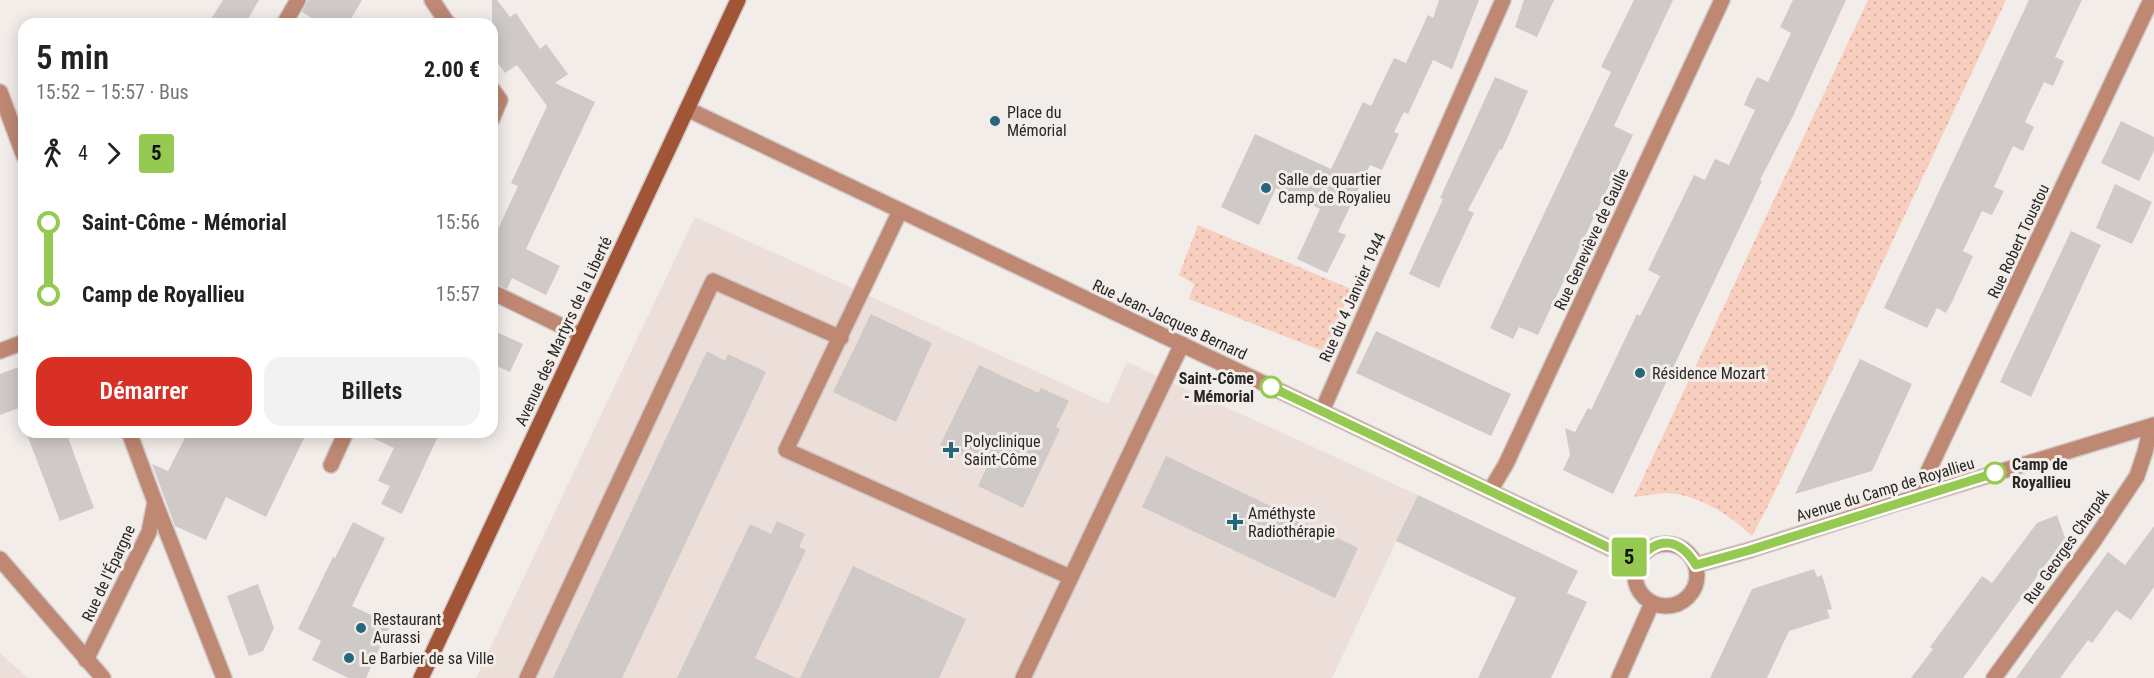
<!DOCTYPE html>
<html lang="fr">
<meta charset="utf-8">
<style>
body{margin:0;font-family:"Roboto Condensed",sans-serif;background:#f2f2f2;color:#222;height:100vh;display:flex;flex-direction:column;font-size:22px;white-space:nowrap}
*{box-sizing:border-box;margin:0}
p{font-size:20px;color:#767676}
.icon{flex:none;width:33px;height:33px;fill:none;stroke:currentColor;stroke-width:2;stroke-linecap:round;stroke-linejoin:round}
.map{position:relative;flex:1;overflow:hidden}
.drawer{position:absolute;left:18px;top:18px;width:480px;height:420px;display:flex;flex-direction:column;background:#fff;border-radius:18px;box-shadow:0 3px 15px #0003}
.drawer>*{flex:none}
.badge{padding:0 12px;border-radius:4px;font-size:21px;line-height:39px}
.map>.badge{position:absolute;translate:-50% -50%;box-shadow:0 0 0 3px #fff}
.legs{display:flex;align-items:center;gap:9px;height:66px;padding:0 18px;font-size:20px}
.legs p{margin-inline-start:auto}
.overview{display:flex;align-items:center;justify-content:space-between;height:102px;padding:0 18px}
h1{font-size:33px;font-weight:600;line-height:45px}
.primary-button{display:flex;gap:12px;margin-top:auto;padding:12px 18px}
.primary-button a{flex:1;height:69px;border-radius:18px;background:#d93025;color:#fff;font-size:24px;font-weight:600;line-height:69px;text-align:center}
.primary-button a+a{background:#f2f2f2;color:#222}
ul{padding:0 18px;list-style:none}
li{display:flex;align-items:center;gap:21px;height:72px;font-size:22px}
li i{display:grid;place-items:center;width:9px;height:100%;margin:0 8px;background:currentColor}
li i::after{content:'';width:15px;height:15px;margin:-8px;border:4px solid;border-radius:50%;background:#fff}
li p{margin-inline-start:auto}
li:first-child i{background:linear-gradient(#0000 50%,currentColor 0)}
li:last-child i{background:linear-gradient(currentColor 50%,#0000 0)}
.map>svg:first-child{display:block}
.built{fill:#ecded9}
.grass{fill:url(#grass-dots)}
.building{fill:#cfc9c7}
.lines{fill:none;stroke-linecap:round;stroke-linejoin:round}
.lane-casing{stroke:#cfc9c7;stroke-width:18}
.street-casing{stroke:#cfc9c7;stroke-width:18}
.secondary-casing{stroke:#cfc9c7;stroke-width:18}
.lane{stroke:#be8873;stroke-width:15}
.street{stroke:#be8873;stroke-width:15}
.secondary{stroke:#a15436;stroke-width:15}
.line-1-casing{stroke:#fff;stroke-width:14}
.line-1{stroke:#96c952;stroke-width:9}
.poi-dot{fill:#26677b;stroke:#f3edea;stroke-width:2}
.stop-1-dot{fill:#fff;stroke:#96c952;stroke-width:3}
.labels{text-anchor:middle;stroke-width:6;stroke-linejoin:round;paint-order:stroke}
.poi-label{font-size:16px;fill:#292726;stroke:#f3edea;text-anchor:start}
.street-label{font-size:16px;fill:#292726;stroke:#f3edea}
.stop-label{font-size:16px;font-weight:bold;fill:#292726;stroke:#f3edea;text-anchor:end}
</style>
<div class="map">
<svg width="2154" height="678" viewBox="0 0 2154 678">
<defs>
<pattern id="grass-dots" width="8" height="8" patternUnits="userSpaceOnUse" patternTransform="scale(1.5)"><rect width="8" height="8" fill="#f8cebe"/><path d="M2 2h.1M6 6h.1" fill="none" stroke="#d5b1a3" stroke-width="1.8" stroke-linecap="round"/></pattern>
</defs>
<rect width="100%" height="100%" fill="#f3edea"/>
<!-- built -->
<path class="built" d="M 695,217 L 1108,404 L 1127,362 L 1418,495 L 1332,678 L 476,678 Z
M 0,653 L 28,678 L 0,678 Z"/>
<!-- grass -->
<path class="grass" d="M 1868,0 L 2006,0 L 1770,502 L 1752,536 C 1730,515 1699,495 1668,493 C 1657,493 1645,496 1634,497 Z
M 1198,225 L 1351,289 L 1325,352 L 1189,299 L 1194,284 L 1179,275 Z"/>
<!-- building -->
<path class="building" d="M 223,0 L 259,0 L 245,24 L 208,24 Z
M 308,0 L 362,0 L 348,24 L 321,24 L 302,12 Z
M 492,0 L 497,0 L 510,17 L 516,13 L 540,49 L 546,44 L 568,74 L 555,83 L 595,102 L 526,249 L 560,266 L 546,295 L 512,278 L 507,289 L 492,282 L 492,242 L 518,186 L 511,183 L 547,106 L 517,65 L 505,73 L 492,55 Z
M 1439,0 L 1479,0 L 1452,69 L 1433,60 L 1408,114 L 1404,112 L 1394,132 L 1399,134 L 1382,170 L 1370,165 L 1338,232 L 1346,235 L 1327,273 L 1297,259 L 1320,209 L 1276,188 L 1259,225 L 1221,207 L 1255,134 L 1331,169 L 1363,102 L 1371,106 L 1394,58 L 1406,63 L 1428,15 L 1433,18 Z
M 1524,0 L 1554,0 L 1537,37 L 1515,27 Z
M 1634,0 L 1673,0 L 1614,126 L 1633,135 L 1538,335 L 1519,327 L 1513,339 L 1490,328 L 1611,72 L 1601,67 Z
M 1793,0 L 1846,0 L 1793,116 L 1760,180 L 1762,181 L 1613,494 L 1563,470 L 1570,455 L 1565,428 L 1575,432 L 1588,408 L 1591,410 L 1637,314 L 1640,316 L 1660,276 L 1648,270 L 1694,175 L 1705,180 L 1715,159 L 1729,165 L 1755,110 L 1744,105 L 1750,91 L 1757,77 L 1768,82 L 1791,33 L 1780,27 Z
M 2029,0 L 2082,0 L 2055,57 L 2064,61 L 2053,86 L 2044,82 L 2025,122 L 2034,127 L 2023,151 L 2013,146 L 1994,187 L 2004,191 L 1992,215 L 1982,211 L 1963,251 L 1973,256 L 1952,302 L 1946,313 L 1937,308 L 1927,328 L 1884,308 Z
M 1495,77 L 1528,91 L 1502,150 L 1500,149 L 1468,210 L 1474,213 L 1439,288 L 1409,274 L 1443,199 L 1440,198 Z
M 2121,121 L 2154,137 L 2154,151 L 2139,181 L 2101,163 Z
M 2115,184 L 2152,202 L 2132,244 L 2096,228 Z
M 2071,231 L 2101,245 L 2031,397 L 2000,382 Z
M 871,314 L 932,343 L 896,422 L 833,392 Z
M 492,330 L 523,344 L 510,372 L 492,364 Z
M 1376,331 L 1511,394 L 1491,436 L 1356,373 Z
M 707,351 L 725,361 L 728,354 L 766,372 L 622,678 L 553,678 Z
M 1860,359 L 1912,384 L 1872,471 L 1795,494 Z
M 24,365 L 24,406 L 0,415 L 0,374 Z
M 979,365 L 1038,393 L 1041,388 L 1069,401 L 1056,427 L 1060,429 L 1023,508 L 978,486 L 987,467 L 940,445 Z
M 26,432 L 66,432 L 94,508 L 60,521 Z
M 188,432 L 307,432 L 266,517 L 226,497 L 206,540 L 175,526 L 152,464 L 168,471 Z
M 360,432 L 440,432 L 402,514 L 381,504 L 390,486 L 378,481 L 394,448 Z
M 1166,456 L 1358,548 L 1335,598 L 1142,507 Z
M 1418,495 L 1578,571 L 1567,593 L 1587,602 L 1551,678 L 1478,678 L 1516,598 L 1396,541 Z
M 2057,515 L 2065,538 L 1963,678 L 1911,678 L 1933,649 L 1930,647 L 1982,576 L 1992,583 L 2037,523 Z
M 777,521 L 805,534 L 799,547 L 806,550 L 755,658 L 796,678 L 677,678 L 750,524 L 771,534 Z
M 353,522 L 385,538 L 352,606 L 391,624 L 366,678 L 348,678 L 312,660 L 321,641 L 298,629 L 333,557 L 335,558 Z
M 2154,526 L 2154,587 L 2131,620 L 2116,610 L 2092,643 L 2088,640 L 2060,678 L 2016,678 L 2108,552 L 2125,565 Z
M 853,566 L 966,619 L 939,678 L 800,678 Z
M 1814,569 L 1817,577 L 1822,575 L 1832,609 L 1827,610 L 1830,618 L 1789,631 L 1767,678 L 1710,678 L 1752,589 Z
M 258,584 L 274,628 L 263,651 L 249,656 L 227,596 Z"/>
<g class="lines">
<defs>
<path id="lane" d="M 900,211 L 786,450 L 1070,577
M 0,351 L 24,342
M 155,502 L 224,678
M 527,678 L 713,281 L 841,338
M 1023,678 L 1182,344"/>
<path id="street" d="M 432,0 L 448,24
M 284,24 L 298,0
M 492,89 L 500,100 L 492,119
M 0,92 L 24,156
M 687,109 L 1637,561
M 492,292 L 580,335
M 1322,411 L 1503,0
M 331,465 L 346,432
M 1490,491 L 1506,464 L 1722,0
M 1916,497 L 2151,0
M1635 575a31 31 0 1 1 62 0a31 31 0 1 1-62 0Z
M 0,559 L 103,678
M 1696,565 L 1750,550 L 1894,504 L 2154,425
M 86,660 L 149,532 L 155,502 L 129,432
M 1619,678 L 1652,603
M 1994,678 L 2093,542 L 2137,476 L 2145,452 L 2151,426"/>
<path id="secondary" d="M 421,678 L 738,0"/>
</defs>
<!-- lane casing -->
<use href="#lane" class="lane-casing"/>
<!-- street casing -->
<use href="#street" class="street-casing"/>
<!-- secondary casing -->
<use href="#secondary" class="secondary-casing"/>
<!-- lane -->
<use href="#lane" class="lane"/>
<!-- street -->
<use href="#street" class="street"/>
<!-- secondary -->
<use href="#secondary" class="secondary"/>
</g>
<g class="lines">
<defs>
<path id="line-1" d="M 1271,387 L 1637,561 C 1658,536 1679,537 1696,565 L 1750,550 L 1995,473"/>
</defs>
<!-- line-1 casing -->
<use href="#line-1" class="line-1-casing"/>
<!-- line-1 -->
<use href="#line-1" class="line-1"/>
</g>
<!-- markers -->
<g class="poi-dot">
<circle cx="995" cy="121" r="6"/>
<circle cx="1266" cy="188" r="6"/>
<circle cx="1640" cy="373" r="6"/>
<path d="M948 441h6v6h6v6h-6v6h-6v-6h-6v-6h6z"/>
<path d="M1232 513h6v6h6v6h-6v6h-6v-6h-6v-6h6z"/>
<circle cx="361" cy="628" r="6"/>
<circle cx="349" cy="658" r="6"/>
</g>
<g class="stop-1-dot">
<circle cx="1271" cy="387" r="10"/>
<circle cx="1995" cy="473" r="10"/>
</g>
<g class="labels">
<!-- poi labels -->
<g class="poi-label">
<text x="1007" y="118">Place du<tspan x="1007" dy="18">Mémorial</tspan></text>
<text x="1278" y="185">Salle de quartier<tspan x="1278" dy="18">Camp de Royalieu</tspan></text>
<text x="1652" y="379">Résidence Mozart</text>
<text x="964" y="447">Polyclinique<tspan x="964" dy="18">Saint-Côme</tspan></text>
<text x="1248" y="519">Améthyste<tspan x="1248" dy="18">Radiothérapie</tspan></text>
<text x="373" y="625">Restaurant<tspan x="373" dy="18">Aurassi</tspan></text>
<text x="361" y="664">Le Barbier de sa Ville</text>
</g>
<!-- street labels -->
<g class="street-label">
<text transform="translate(1591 239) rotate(-65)" y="6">Rue Geneviève de Gaulle</text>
<text transform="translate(2018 241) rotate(-65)" y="6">Rue Robert Toustou</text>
<text transform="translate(1352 297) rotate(-66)" y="6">Rue du 4 Janvier 1944</text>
<text transform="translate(1170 319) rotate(25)" y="6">Rue Jean-Jacques Bernard</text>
<text transform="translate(563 331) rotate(-65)" y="6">Avenue des Martyrs de la Liberté</text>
<text transform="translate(1885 489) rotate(-17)" y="6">Avenue du Camp de Royallieu</text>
<text transform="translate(2066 546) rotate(-55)" y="6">Rue Georges Charpak</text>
<text transform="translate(108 573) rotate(-65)" y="6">Rue de l'Épargne</text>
</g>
<!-- stop labels -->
<g class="stop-label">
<text x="1254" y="384">Saint-Côme<tspan x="1254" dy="18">- Mémorial</tspan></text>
<text x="2012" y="470" text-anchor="start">Camp de<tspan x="2012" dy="18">Royallieu</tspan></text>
</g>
</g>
</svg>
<b class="badge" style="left:1629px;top:557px;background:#96c952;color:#111">5</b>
<section class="drawer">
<div class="overview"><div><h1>5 min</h1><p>15:52 – 15:57 · Bus</p></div><b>2.00 €</b></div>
<div class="legs"><svg class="icon" aria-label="walk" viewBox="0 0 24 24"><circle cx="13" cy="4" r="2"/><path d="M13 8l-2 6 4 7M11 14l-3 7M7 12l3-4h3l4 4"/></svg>4<svg class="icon" aria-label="forward" viewBox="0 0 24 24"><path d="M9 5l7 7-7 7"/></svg><b class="badge" style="background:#96c952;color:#111">5</b></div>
<ul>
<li><i style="color:#96c952"></i><b>Saint-Côme - Mémorial</b><p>15:56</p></li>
<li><i style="color:#96c952"></i><b>Camp de Royallieu</b><p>15:57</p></li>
</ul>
<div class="primary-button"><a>Démarrer</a><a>Billets</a></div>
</section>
</div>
